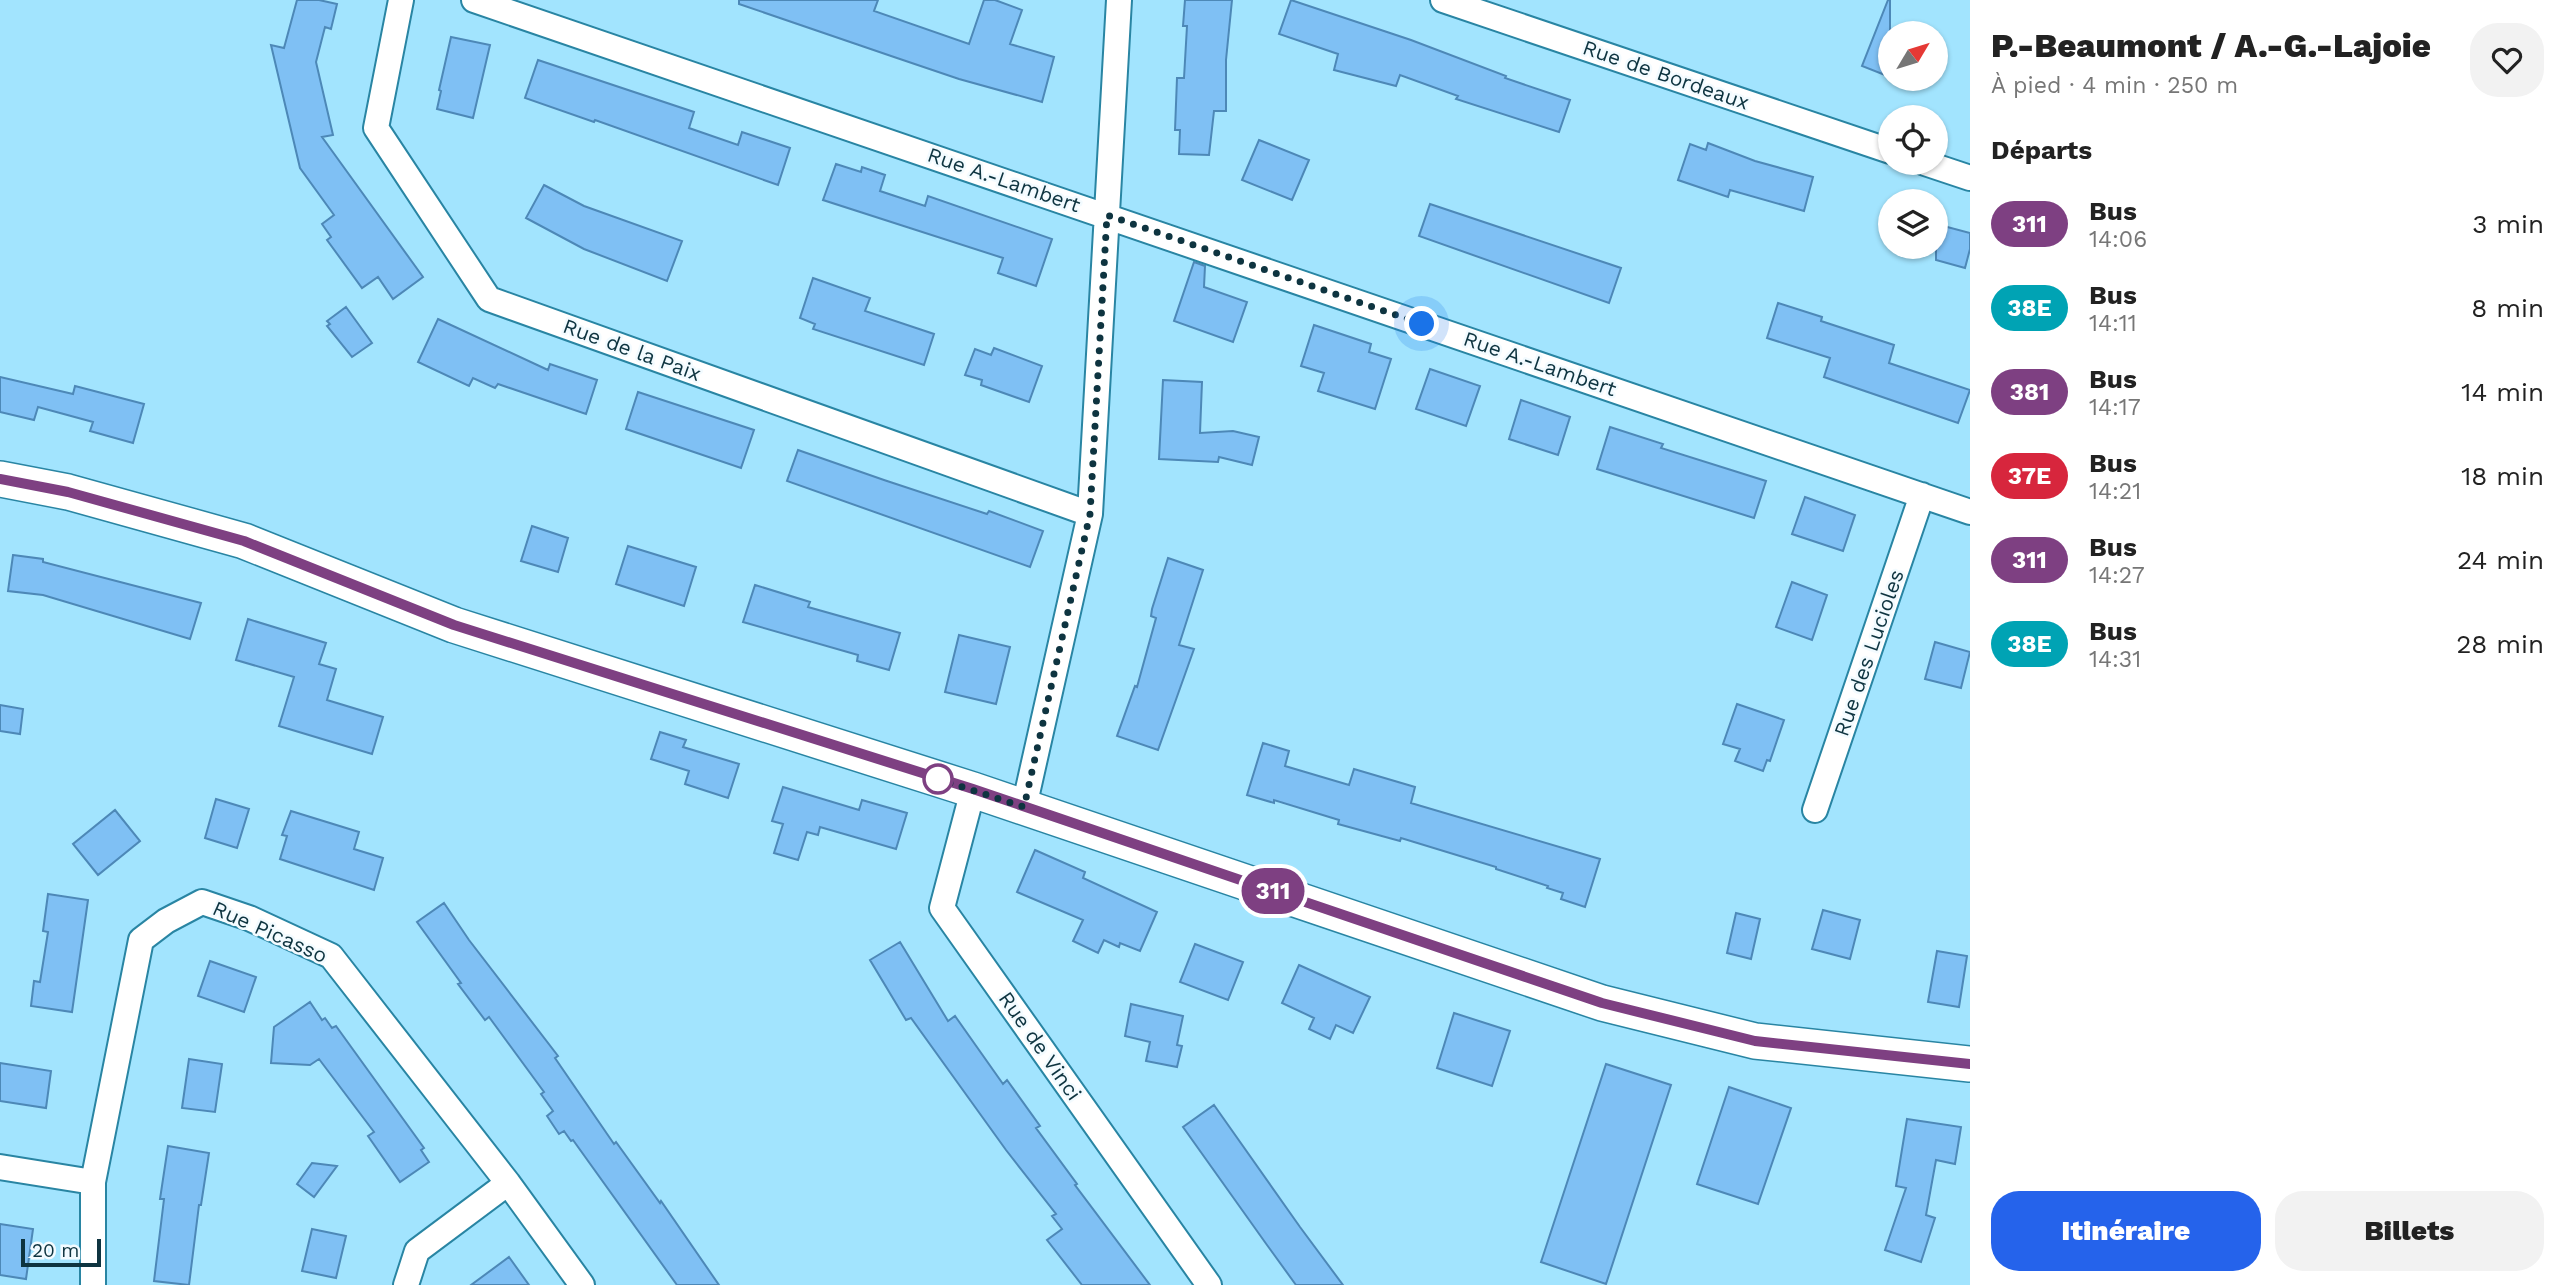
<!DOCTYPE html>
<html lang="fr">
<meta charset="utf-8">
<style>
body{margin:0;font-family:"Work Sans",sans-serif;background:#f2f2f2;color:#222;height:100vh;display:flex;flex-direction:column;font-size:26px;white-space:nowrap}
*{box-sizing:border-box;margin:0}
p{font-size:23px;color:#767676}
.icon{flex:none;width:38px;height:38px;fill:none;stroke:currentColor;stroke-width:2;stroke-linecap:round;stroke-linejoin:round}
.map{position:relative;flex:1;overflow:hidden}
.details{display:flex;flex-direction:column;background:#fff;width:595px}
.details>*{flex:none}
.badge{padding:0 14px;border-radius:23px;font-size:24px;line-height:46px}
.needle{width:46px;rotate:52deg}
.controls{position:absolute;left:1878px;top:21px;display:grid;gap:14px}
.controls a{display:grid;place-items:center;width:70px;height:70px;border-radius:50%;background:#fff;box-shadow:0 2px 5px #0004;font-size:35px}
.scale{position:absolute;left:21px;bottom:18px;width:80px;box-sizing:border-box;padding-left:7px;border:4px solid #0e3440;border-top:0;font-size:19px;line-height:24px;white-space:nowrap;color:#0e3440;-webkit-text-stroke:5px #f3fbff;paint-order:stroke}
.you{position:absolute;width:35px;height:35px;margin:-18px;border:5px solid #fff;border-radius:50%;background:#1a73e8;box-shadow:0 0 0 10px #1a73e833}
.map>.badge{position:absolute;translate:-50% -50%;box-shadow:0 0 0 4px #fff}
h2{padding:0 21px;font-size:26px;line-height:63px}
.round{display:grid;place-items:center;flex:none;width:74px;height:74px;border-radius:28px;background:#f2f2f2}
.head{display:flex;align-items:center;justify-content:space-between;height:119px;padding:0 21px}
h1{font-size:33px;font-weight:800;line-height:52px}
.primary-button{display:flex;gap:14px;margin-top:auto;padding:14px 21px}
.primary-button a{flex:1;height:80px;border-radius:28px;background:#2563eb;color:#fff;font-size:28px;font-weight:800;line-height:80px;text-align:center}
.primary-button a+a{background:#f2f2f2;color:#222}
ul{padding:0;list-style:none}
li{display:flex;align-items:center;gap:21px;height:84px;padding:0 21px}
li div{flex:1}
li b{display:block;font-size:26px}
li em{font-style:normal}
li .badge{min-width:77px;font-weight:700;text-align:center}
main{display:flex;flex:1;min-height:0}
.map>svg:first-child{display:block}
.building{fill:#7fc0f4;stroke:#4d88b7;stroke-width:2}
.lines{fill:none;stroke-linecap:round;stroke-linejoin:round}
.minor-casing{stroke:#2985a3;stroke-width:28}
.secondary-casing{stroke:#2985a3;stroke-width:38}
.minor{stroke:#fff;stroke-width:24}
.secondary{stroke:#fff;stroke-width:35}
.line-casing{stroke:#fff;stroke-width:16}
.line{stroke:#7e4082;stroke-width:10}
.walk{stroke:#0e3440;stroke-width:7;stroke-dasharray:0 12.6}
.stop-dot{fill:#fff;stroke:#7e4082;stroke-width:3.5}
.labels{text-anchor:middle;stroke-width:5;stroke-linejoin:round;paint-order:stroke}
.street-label{font-size:21px;fill:#0e3440;stroke:#f3fbff}
</style>
<main>
<div class="map">
<svg width="1970" height="1285" viewBox="0 0 1970 1285">
<rect width="100%" height="100%" fill="#a2e4fe"/>
<!-- building -->
<path class="building" d="M 297,0 L 319,0 L 337,4 L 331,29 L 325,27 L 316,62 L 333,135 L 322,137 L 423,277 L 393,299 L 378,277 L 362,288 L 327,240 L 331,237 L 322,224 L 334,215 L 300,168 L 271,45 L 284,48 Z
M 739,0 L 878,0 L 874,11 L 969,44 L 984,0 L 995,0 L 1022,10 L 1010,44 L 1054,57 L 1042,102 L 959,79 L 894,57 L 739,4 Z
M 1185,0 L 1232,0 L 1226,60 L 1226,111 L 1214,111 L 1209,155 L 1179,154 L 1180,130 L 1175,130 L 1177,78 L 1184,78 L 1187,26 L 1183,26 Z
M 1291,0 L 1411,40 L 1506,76 L 1505,78 L 1570,100 L 1559,132 L 1456,99 L 1458,96 L 1400,75 L 1396,86 L 1334,70 L 1338,54 L 1279,34 Z
M 1888,0 L 1890,0 L 1890,77 L 1862,66 Z
M 451,37 L 490,45 L 473,118 L 437,109 L 441,91 L 439,90 Z
M 538,60 L 694,112 L 689,128 L 738,145 L 742,132 L 790,148 L 778,185 L 595,120 L 594,122 L 525,98 Z
M 1259,140 L 1309,160 L 1292,200 L 1242,180 Z
M 1708,143 L 1755,161 L 1813,177 L 1804,211 L 1730,190 L 1728,197 L 1678,180 L 1690,144 L 1706,150 Z
M 836,164 L 861,172 L 862,167 L 885,175 L 880,191 L 925,206 L 928,196 L 1052,239 L 1036,286 L 998,273 L 1003,258 L 823,200 Z
M 544,185 L 584,206 L 682,241 L 667,281 L 584,249 L 526,218 Z
M 1430,204 L 1621,268 L 1609,303 L 1419,236 Z
M 1936,224 L 1970,233 L 1970,249 L 1965,268 L 1936,260 Z
M 1194,262 L 1205,266 L 1204,287 L 1247,302 L 1233,342 L 1174,321 Z
M 813,278 L 870,298 L 865,311 L 934,334 L 924,365 L 813,329 L 815,324 L 800,318 Z
M 1778,303 L 1822,317 L 1821,321 L 1894,345 L 1889,363 L 1970,390 L 1958,423 L 1824,377 L 1830,358 L 1767,338 Z
M 346,307 L 372,343 L 352,357 L 327,326 L 330,324 L 327,321 Z
M 438,319 L 548,370 L 550,364 L 597,380 L 586,414 L 498,384 L 495,388 L 473,378 L 469,386 L 418,362 Z
M 1314,325 L 1371,344 L 1369,352 L 1391,359 L 1375,409 L 1318,391 L 1324,373 L 1301,366 Z
M 994,348 L 1042,366 L 1029,402 L 981,385 L 982,380 L 965,375 L 975,349 L 991,355 Z
M 1430,369 L 1480,386 L 1466,426 L 1416,409 Z
M 0,377 L 73,394 L 75,386 L 144,404 L 133,443 L 90,431 L 93,422 L 38,407 L 34,420 L 0,412 Z
M 1163,380 L 1202,382 L 1200,433 L 1233,431 L 1259,437 L 1252,465 L 1219,457 L 1218,462 L 1159,459 Z
M 638,392 L 754,430 L 741,468 L 626,429 Z
M 1521,400 L 1570,417 L 1558,455 L 1509,439 Z
M 1610,427 L 1663,444 L 1661,448 L 1766,481 L 1754,518 L 1597,469 Z
M 798,450 L 884,480 L 987,514 L 989,511 L 1043,531 L 1030,567 L 787,481 Z
M 1805,497 L 1855,515 L 1843,551 L 1792,534 Z
M 532,526 L 568,538 L 558,572 L 521,561 Z
M 628,546 L 696,567 L 684,606 L 616,584 Z
M 13,555 L 43,559 L 43,562 L 201,603 L 190,639 L 43,595 L 8,591 Z
M 1168,558 L 1203,570 L 1179,645 L 1194,649 L 1158,750 L 1117,736 L 1135,686 L 1137,687 L 1156,618 L 1151,616 L 1152,609 Z
M 1792,582 L 1827,595 L 1812,640 L 1776,627 Z
M 755,585 L 810,602 L 808,607 L 900,633 L 889,670 L 857,661 L 858,655 L 743,622 Z
M 248,619 L 326,643 L 319,664 L 336,669 L 327,700 L 383,717 L 372,754 L 279,726 L 294,677 L 236,660 Z
M 959,635 L 1010,647 L 996,704 L 945,692 Z
M 1935,642 L 1970,652 L 1961,688 L 1925,679 Z
M 1737,704 L 1784,720 L 1770,761 L 1767,760 L 1763,771 L 1735,761 L 1740,749 L 1723,744 Z
M 0,705 L 23,709 L 20,734 L 0,731 Z
M 660,732 L 686,740 L 683,747 L 739,764 L 728,798 L 685,784 L 689,771 L 651,759 Z
M 1263,743 L 1289,751 L 1285,766 L 1349,785 L 1354,769 L 1415,787 L 1411,803 L 1600,859 L 1585,907 L 1561,899 L 1563,893 L 1547,888 L 1548,886 L 1496,869 L 1496,867 L 1401,838 L 1400,841 L 1338,824 L 1339,820 L 1274,800 L 1274,803 L 1247,795 Z
M 783,787 L 859,810 L 862,800 L 907,813 L 896,849 L 820,827 L 818,835 L 807,832 L 798,860 L 774,853 L 783,824 L 772,821 Z
M 216,799 L 249,809 L 237,848 L 205,838 Z
M 115,810 L 140,841 L 98,875 L 73,844 Z
M 291,811 L 359,832 L 354,849 L 383,858 L 374,890 L 280,859 L 287,836 L 282,835 Z
M 1035,850 L 1085,872 L 1083,878 L 1157,912 L 1140,951 L 1120,943 L 1119,947 L 1104,940 L 1098,953 L 1073,941 L 1083,920 L 1017,892 Z
M 48,894 L 88,900 L 72,1012 L 31,1006 L 34,981 L 40,982 L 48,932 L 43,931 Z
M 444,903 L 469,940 L 558,1056 L 555,1058 L 614,1144 L 616,1142 L 660,1203 L 661,1201 L 719,1285 L 677,1285 L 573,1140 L 571,1141 L 564,1131 L 559,1134 L 547,1116 L 553,1111 L 541,1094 L 544,1092 L 489,1017 L 485,1020 L 458,984 L 461,983 L 417,922 Z
M 1823,910 L 1860,920 L 1850,959 L 1812,949 Z
M 1736,913 L 1760,919 L 1751,959 L 1727,953 Z
M 900,942 L 948,1021 L 955,1016 L 1003,1084 L 1007,1080 L 1040,1126 L 1036,1128 L 1077,1184 L 1075,1185 L 1150,1285 L 1082,1285 L 1047,1240 L 1062,1229 L 1052,1216 L 1056,1214 L 1006,1150 L 911,1018 L 906,1020 L 870,960 Z
M 1195,944 L 1243,962 L 1228,1000 L 1180,982 Z
M 1937,951 L 1967,956 L 1959,1007 L 1928,1002 Z
M 210,961 L 256,977 L 244,1012 L 198,996 Z
M 1299,965 L 1370,997 L 1353,1033 L 1336,1025 L 1330,1039 L 1309,1029 L 1314,1018 L 1282,1003 Z
M 310,1002 L 322,1020 L 325,1018 L 332,1028 L 336,1026 L 424,1148 L 421,1150 L 429,1162 L 400,1182 L 368,1136 L 374,1132 L 319,1059 L 310,1065 L 271,1063 L 274,1027 Z
M 1131,1004 L 1183,1016 L 1177,1045 L 1182,1046 L 1177,1067 L 1146,1061 L 1150,1042 L 1125,1036 Z
M 1454,1013 L 1510,1031 L 1492,1086 L 1437,1068 Z
M 189,1059 L 222,1064 L 215,1112 L 182,1108 Z
M 0,1063 L 51,1071 L 46,1108 L 0,1101 Z
M 1606,1064 L 1671,1085 L 1606,1284 L 1541,1262 Z
M 1729,1087 L 1791,1108 L 1758,1204 L 1697,1184 Z
M 1214,1105 L 1300,1227 L 1343,1285 L 1296,1285 L 1267,1245 L 1183,1127 Z
M 1907,1119 L 1961,1127 L 1955,1164 L 1936,1160 L 1926,1215 L 1935,1218 L 1921,1262 L 1885,1250 L 1906,1188 L 1896,1186 Z
M 168,1146 L 209,1153 L 201,1205 L 199,1205 L 189,1285 L 154,1281 L 164,1199 L 160,1199 Z
M 312,1163 L 337,1166 L 314,1197 L 297,1184 Z
M 0,1224 L 33,1229 L 26,1279 L 0,1275 Z
M 312,1229 L 346,1236 L 336,1278 L 302,1271 Z
M 509,1257 L 529,1285 L 471,1285 Z"/>
<g class="lines">
<defs>
<path id="minor" d="M 401,0 L 376,128 L 489,299 L 1090,514
M 474,0 L 1970,512
M 1443,0 L 1890,151
M 1925,163 L 1970,178
M 973,790 L 942,908 L 1209,1285
M 1024,807 L 1090,514 L 1119,0
M 1815,810 L 1922,495
M 0,1167 L 93,1182
M 93,1285 L 93,1182 L 141,940 L 166,921 L 202,902 L 249,918 L 331,956 L 508,1183 L 582,1285
M 406,1285 L 417,1251 L 508,1183"/>
<path id="secondary" d="M 0,479 L 68,492 L 244,541 L 454,625 L 973,790 L 1602,1003 L 1755,1041 L 1970,1064"/>
</defs>
<!-- minor casing -->
<use href="#minor" class="minor-casing"/>
<!-- secondary casing -->
<use href="#secondary" class="secondary-casing"/>
<!-- minor -->
<use href="#minor" class="minor"/>
<!-- secondary -->
<use href="#secondary" class="secondary"/>
</g>
<g class="lines">
<defs>
<path id="line" d="M 0,479 L 68,492 L 244,541 L 454,625 L 973,789 L 1602,1003 L 1755,1041 L 1970,1064"/>
</defs>
<!-- line casing -->
<use href="#line" class="line-casing"/>
<!-- line -->
<use href="#line" class="line"/>
<!-- walk -->
<path class="walk" d="M 938,779 L 1024,807 L 1090,514 L 1107,215 L 1422,324"/>
</g>
<!-- markers -->
<circle class="stop-dot" cx="938" cy="779" r="14"/>
<g class="labels">
<!-- street labels -->
<g class="street-label">
<text transform="translate(1666 75) rotate(19)" y="7">Rue de Bordeaux</text>
<text transform="translate(1004 180) rotate(19)" y="7">Rue A.-Lambert</text>
<text transform="translate(632 350) rotate(20)" y="7">Rue de la Paix</text>
<text transform="translate(1540 364) rotate(19)" y="7">Rue A.-Lambert</text>
<text transform="translate(1869 653) rotate(-71)" y="7">Rue des Lucioles</text>
<text transform="translate(270 932) rotate(24)" y="7">Rue Picasso</text>
<text transform="translate(1040 1046) rotate(55)" y="7">Rue de Vinci</text>
</g>
</g>
</svg>
<div class="controls">
<a><svg class="needle" viewBox="-14 -14 28 28"><path d="M0-13l5 13h-10z" fill="#e53935"/><path d="M0 13l5-13h-10z" fill="#767676"/></svg></a>
<a><svg class="icon" aria-label="locate" viewBox="0 0 24 24"><circle cx="12" cy="12" r="6"/><path d="M12 2v4M12 18v4M2 12h4M18 12h4"/></svg></a>
<a><svg class="icon" aria-label="layers" viewBox="0 0 24 24"><path d="M12 4l9 5-9 5-9-5zM3 14l9 5 9-5"/></svg></a>
</div>
<div class="scale">20 m</div>
<div class="you" style="left:1422px;top:324px"></div>
<b class="badge" style="left:1273px;top:891px;background:#7e4082;color:#fff">311</b>
</div>
<section class="details">
<div class="head"><div><h1>P.-Beaumont / A.-G.-Lajoie</h1><p>À pied · 4 min · 250 m</p></div><a class="round"><svg class="icon" aria-label="heart" viewBox="0 0 24 24"><path d="M12 20l-8-8c-3-5 5-10 8-4 3-6 11-1 8 4z"/></svg></a></div>
<h2>Départs</h2>
<ul>
<li><span class="badge" style="background:#7e4082;color:#fff">311</span><div><b>Bus</b><p>14:06</p></div><em>3 min</em></li>
<li><span class="badge" style="background:#00a3b4;color:#fff">38E</span><div><b>Bus</b><p>14:11</p></div><em>8 min</em></li>
<li><span class="badge" style="background:#7e4082;color:#fff">381</span><div><b>Bus</b><p>14:17</p></div><em>14 min</em></li>
<li><span class="badge" style="background:#d7263d;color:#fff">37E</span><div><b>Bus</b><p>14:21</p></div><em>18 min</em></li>
<li><span class="badge" style="background:#7e4082;color:#fff">311</span><div><b>Bus</b><p>14:27</p></div><em>24 min</em></li>
<li><span class="badge" style="background:#00a3b4;color:#fff">38E</span><div><b>Bus</b><p>14:31</p></div><em>28 min</em></li>
</ul>
<div class="primary-button"><a>Itinéraire</a><a>Billets</a></div>
</section>
</main>
